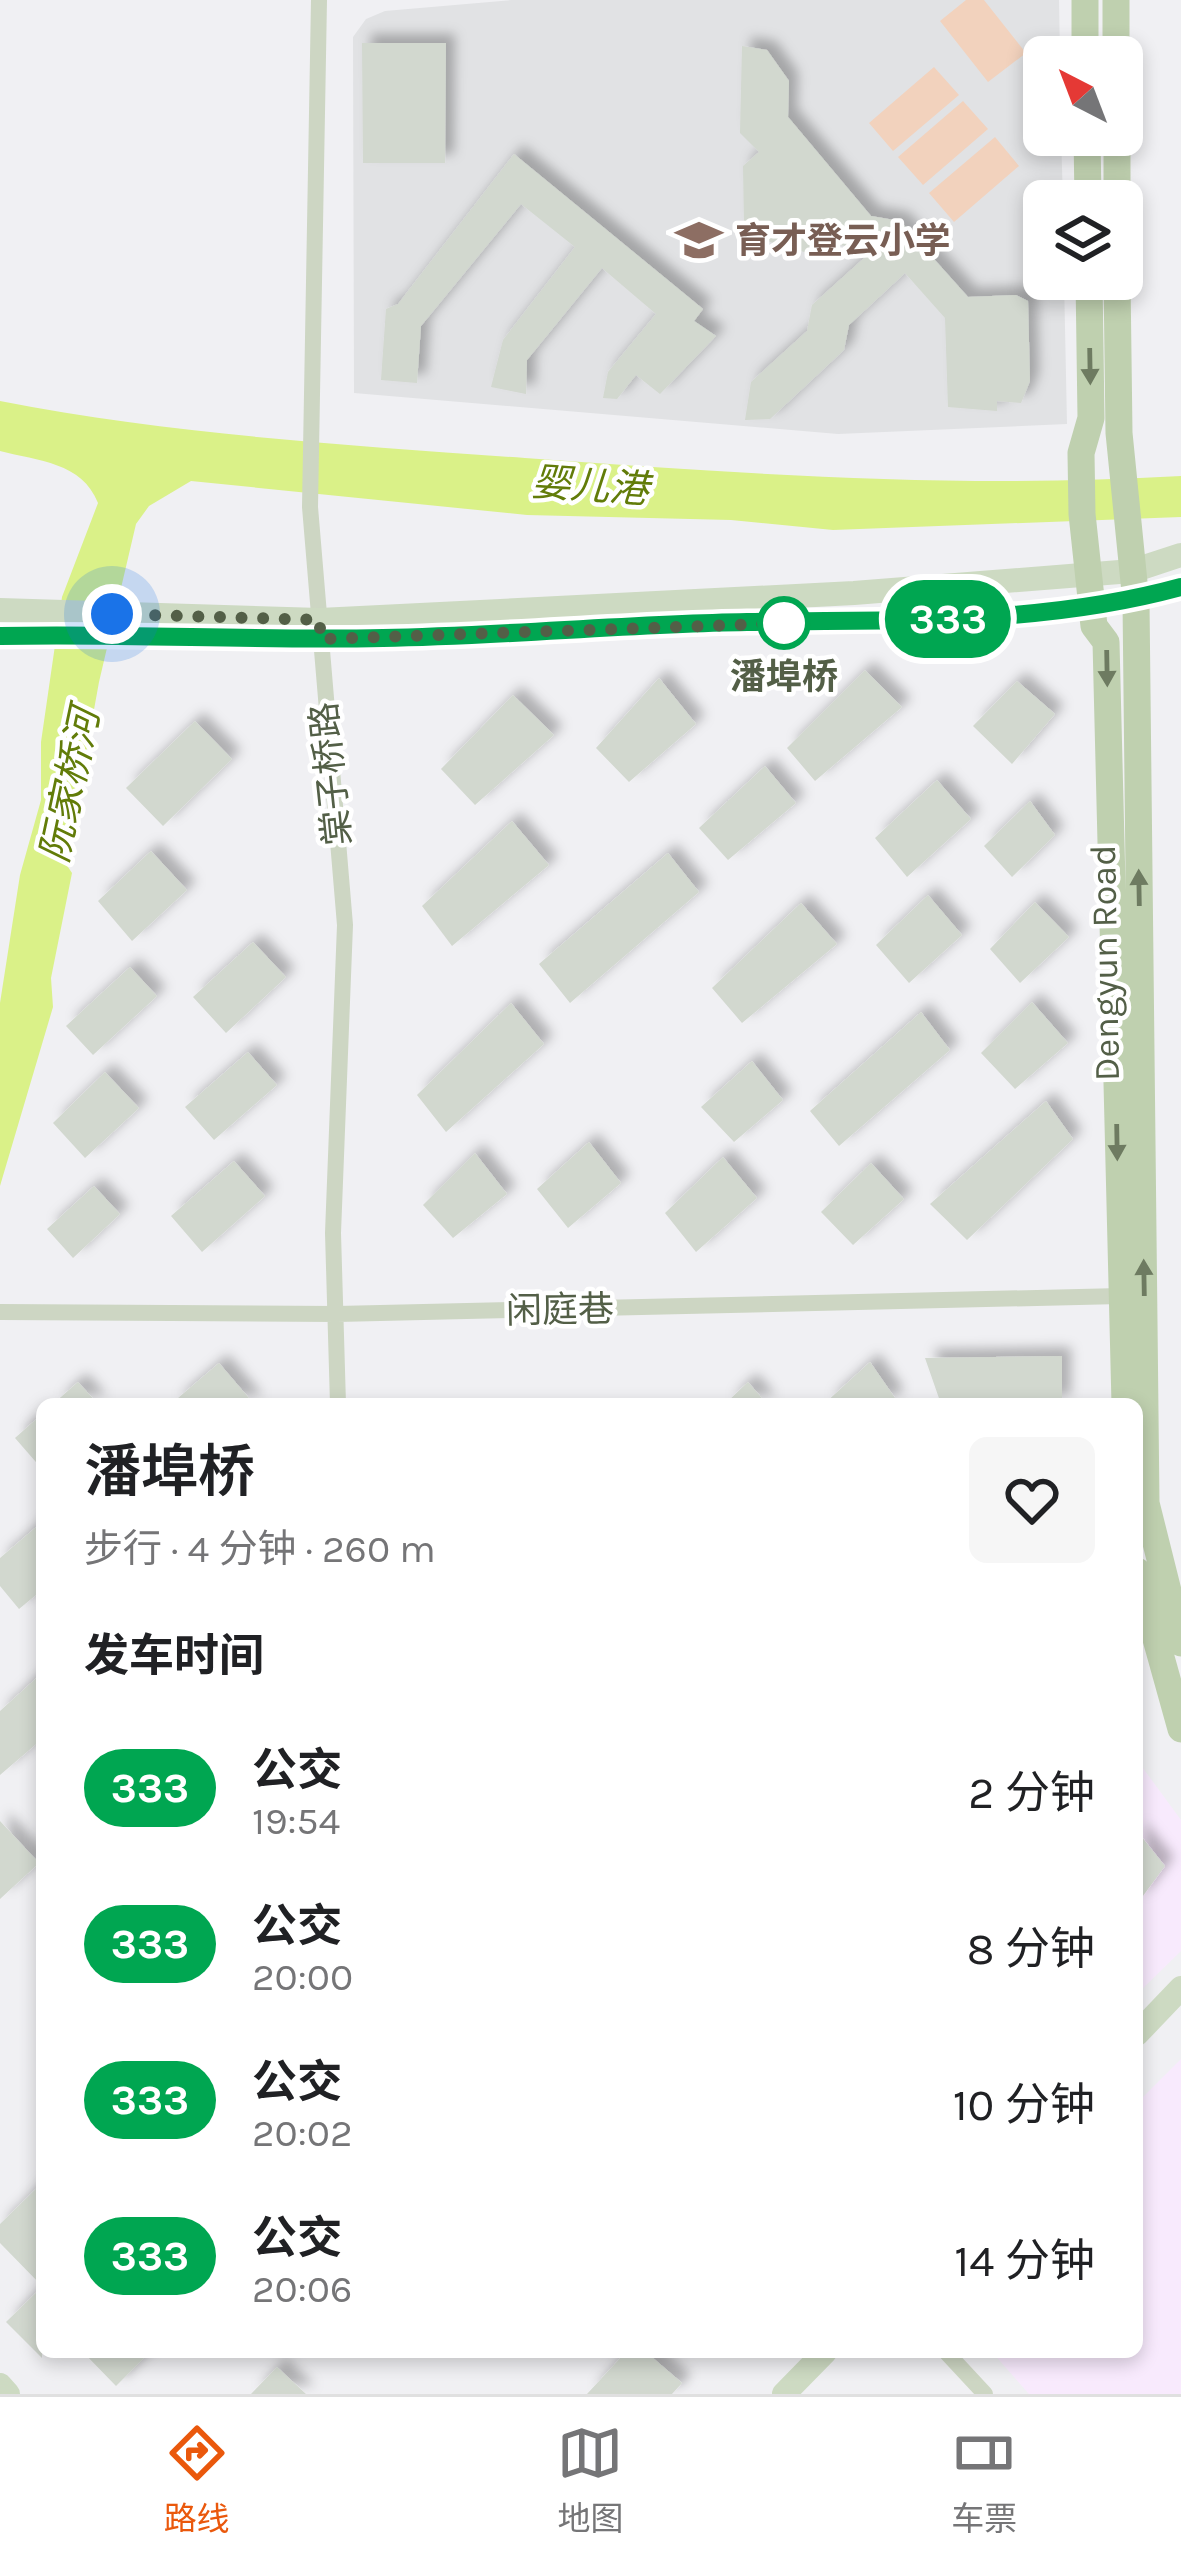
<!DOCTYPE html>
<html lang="zh">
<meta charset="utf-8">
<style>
body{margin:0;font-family:Karla,"Noto Sans SC",sans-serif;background:#f6f6f6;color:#202124;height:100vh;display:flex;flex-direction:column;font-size:45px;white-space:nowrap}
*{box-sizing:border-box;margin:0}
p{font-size:39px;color:#757577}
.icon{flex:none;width:66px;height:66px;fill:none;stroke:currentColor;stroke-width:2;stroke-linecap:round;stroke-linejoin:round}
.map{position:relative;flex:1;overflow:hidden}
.details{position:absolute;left:36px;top:1398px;width:1107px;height:960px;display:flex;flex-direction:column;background:#fff;border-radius:18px;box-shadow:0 6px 18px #0003}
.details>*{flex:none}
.badge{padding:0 24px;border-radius:39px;font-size:42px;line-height:78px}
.needle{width:78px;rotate:318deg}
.buttons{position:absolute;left:1023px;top:36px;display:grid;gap:24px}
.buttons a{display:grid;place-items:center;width:120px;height:120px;border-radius:18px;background:#fff;box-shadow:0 6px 18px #0003;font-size:60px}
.you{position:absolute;width:60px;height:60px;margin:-30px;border:9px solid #fff;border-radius:50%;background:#1a73e8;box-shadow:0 0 0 18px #1a73e833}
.map>.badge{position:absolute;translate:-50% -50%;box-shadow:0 0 0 6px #fff}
h2{padding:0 48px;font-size:45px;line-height:108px}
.round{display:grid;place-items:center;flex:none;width:126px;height:126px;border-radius:18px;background:#f6f6f6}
.headline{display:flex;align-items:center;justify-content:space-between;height:204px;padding:0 48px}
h1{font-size:57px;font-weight:600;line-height:90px}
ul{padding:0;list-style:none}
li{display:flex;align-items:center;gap:36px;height:156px;padding:0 48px}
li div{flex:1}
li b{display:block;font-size:45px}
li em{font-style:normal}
li .badge{min-width:132px;font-weight:700;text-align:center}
.menu{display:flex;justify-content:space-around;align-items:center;height:168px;border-top:3px solid #e0e0e0;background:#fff;font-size:33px;color:#757577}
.menu a{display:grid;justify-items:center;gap:6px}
.menu .on{color:#ea580c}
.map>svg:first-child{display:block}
.commercial{fill:#f8eafd}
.education{fill:#e1e2e4}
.green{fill:#f2d2bd}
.water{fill:#daf188}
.building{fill:#d2d8cf;filter:url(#shadow)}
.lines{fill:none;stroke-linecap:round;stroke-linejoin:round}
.street{stroke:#cdd6c3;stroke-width:16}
.secondary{stroke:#cddac2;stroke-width:24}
.primary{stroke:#bfd0af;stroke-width:27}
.oneway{fill:#6e7b61}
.line-casing{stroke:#fff;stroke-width:27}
.line{stroke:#00a651;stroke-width:18}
.walk{stroke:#535f47;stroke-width:12;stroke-dasharray:0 21.6}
.stop-dot{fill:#fff;stroke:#00a651;stroke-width:6}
.labels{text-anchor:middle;stroke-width:9;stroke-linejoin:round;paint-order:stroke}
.education-label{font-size:36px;font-weight:bold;fill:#785e54;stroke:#fff;text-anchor:start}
.stop-label{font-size:36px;font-weight:bold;fill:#535f47;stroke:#fff}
.street-label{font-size:36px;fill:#535f47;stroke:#fff}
.water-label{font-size:39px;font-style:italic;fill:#627c09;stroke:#fff}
</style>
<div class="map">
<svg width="1181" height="2394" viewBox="0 0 1181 2394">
<defs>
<filter id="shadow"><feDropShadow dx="9" dy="-9" stdDeviation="6" flood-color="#0004"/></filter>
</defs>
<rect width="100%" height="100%" fill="#f0f0f3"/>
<!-- commercial -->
<path class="commercial" d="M 1137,1760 L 1181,1820 L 1181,1951 L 1137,1994 Z
M 1181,2059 L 1181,2394 L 1029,2394 L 992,2352 L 1137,2352 L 1137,2103 Z"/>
<!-- education -->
<path class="education" d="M 512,0 L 1059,0 L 1060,57 L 1044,57 L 1044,135 L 1061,135 L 1063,201 L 1044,201 L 1044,279 L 1064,279 L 1067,424 L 838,434 L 354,393 L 353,37 L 366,19 L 385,11 Z"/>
<!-- green -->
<path class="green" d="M 966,0 L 984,0 L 1026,53 L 988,82 L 940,21 Z
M 934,67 L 959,95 L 893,151 L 869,123 Z
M 963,101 L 988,129 L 923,185 L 898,157 Z
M 995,137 L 1019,166 L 954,222 L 929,193 Z"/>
<!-- water -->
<path class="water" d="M 0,401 C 174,435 349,445 525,458 C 745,474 961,489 1181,476 L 1181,517 L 833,530 L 731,520 L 527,515 L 191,481 L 149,506 L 136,524 L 99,682 L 66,864 L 72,873 L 51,978 L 53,1007 L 0,1186 L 0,1003 L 20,875 L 41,800 L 41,742 L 62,597 L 98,503 C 82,462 38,461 0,451 Z"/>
<!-- building -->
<path class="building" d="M 362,43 L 446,43 L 445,163 L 363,163 Z
M 742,46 L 767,50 L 789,81 L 788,117 L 871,216 L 900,221 L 968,297 L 1016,295 L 1028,301 L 1030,381 L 1021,403 L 997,401 L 997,411 L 948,407 L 945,318 L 905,273 L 849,325 L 844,350 L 770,419 L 745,420 L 751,382 L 807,331 L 812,305 L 873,250 L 826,243 L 811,254 L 760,239 L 744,224 L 743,166 L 759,152 L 740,133 Z
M 514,154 L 703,309 L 694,321 L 716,336 L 660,394 L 636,375 L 617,399 L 603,398 L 608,372 L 656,314 L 602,268 L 527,360 L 526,394 L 491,387 L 503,340 L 575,247 L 521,204 L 421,326 L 417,383 L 381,380 L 386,309 L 398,304 Z
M 865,670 L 902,707 L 815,781 L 787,748 Z
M 659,678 L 696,724 L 629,782 L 596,748 Z
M 1017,681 L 1055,714 L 1012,764 L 973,726 Z
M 513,695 L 554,735 L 475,805 L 441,769 Z
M 195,721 L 232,759 L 163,826 L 126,788 Z
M 765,766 L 796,803 L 728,860 L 699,828 Z
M 937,780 L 971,819 L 907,877 L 875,838 Z
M 1030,801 L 1055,835 L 1012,877 L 984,846 Z
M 512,821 L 549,865 L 452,946 L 422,906 Z
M 151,851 L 187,890 L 132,941 L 98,901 Z
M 668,853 L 699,892 L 570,1003 L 539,964 Z
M 928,895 L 962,935 L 909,983 L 876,945 Z
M 1035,902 L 1069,937 L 1020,983 L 990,949 Z
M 801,903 L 837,944 L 742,1023 L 712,988 Z
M 253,942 L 286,977 L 226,1033 L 193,997 Z
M 130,967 L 157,996 L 93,1055 L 66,1026 Z
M 1032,1002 L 1068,1043 L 1015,1089 L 981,1053 Z
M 511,1003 L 544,1044 L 446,1132 L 417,1095 Z
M 921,1012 L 950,1050 L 839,1146 L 810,1111 Z
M 248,1052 L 277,1085 L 214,1140 L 185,1107 Z
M 752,1061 L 783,1100 L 734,1142 L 701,1107 Z
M 105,1072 L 139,1108 L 85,1158 L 53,1123 Z
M 1046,1101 L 1073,1139 L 967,1240 L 930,1204 Z
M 589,1142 L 621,1183 L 568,1228 L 537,1189 Z
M 475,1153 L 507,1194 L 453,1238 L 423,1205 Z
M 723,1157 L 757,1198 L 696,1252 L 665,1213 Z
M 234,1161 L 265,1196 L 202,1252 L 171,1216 Z
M 871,1163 L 904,1199 L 853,1245 L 821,1212 Z
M 94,1186 L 120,1214 L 73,1258 L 47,1229 Z
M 1062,1356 L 1062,1404 L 941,1404 L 925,1358 Z
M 870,1362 L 895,1398 L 888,1404 L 824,1404 Z
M 219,1363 L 254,1404 L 171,1404 Z
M 78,1382 L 98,1404 L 53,1404 Z
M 748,1382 L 767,1404 L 725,1404 Z
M 42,1414 L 42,1469 L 15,1438 Z
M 42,1522 L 42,1590 L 19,1609 L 0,1586 L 0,1558 Z
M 42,1673 L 42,1739 L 0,1775 L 0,1711 Z
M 0,1821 L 39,1863 L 0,1899 Z
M 1137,1831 L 1165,1866 L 1137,1904 Z
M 42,2183 L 42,2286 L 0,2243 L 0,2224 Z
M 42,2287 L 42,2358 L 6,2322 Z
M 83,2352 L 150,2352 L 116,2386 Z
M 626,2352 L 646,2352 L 682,2383 L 672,2394 L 587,2394 Z
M 277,2367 L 306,2394 L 251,2394 Z"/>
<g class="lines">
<!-- street -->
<path class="street" d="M 319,0 L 310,507 L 345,925 L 333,1233 L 338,1404
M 0,1312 L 337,1314 L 1121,1296
M 946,2352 L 985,2394"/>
<!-- secondary -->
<path class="secondary" d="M 0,610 L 320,620 L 854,593 L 1132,571 L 1181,555
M 0,636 C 121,634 243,641 365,639 C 492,636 619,624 747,622 C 894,619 1039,625 1181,587
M 1137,2034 L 1181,1988
M 0,2385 L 8,2394
M 784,2394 L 825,2352"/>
<!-- primary -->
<path class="primary" d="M 1085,0 L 1085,57
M 1116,0 L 1116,57
M 1087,135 L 1088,201
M 1117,135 L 1117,201
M 1089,279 L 1091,418 L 1081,453 L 1082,514 L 1094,626 L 1106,642 L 1125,1404
M 1117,279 L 1119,433 L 1136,602 L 1146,1503 L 1181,1643
M 1137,1571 L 1181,1729"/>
</g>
<!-- one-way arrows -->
<defs><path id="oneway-solid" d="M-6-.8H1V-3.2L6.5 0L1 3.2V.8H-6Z" transform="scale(3)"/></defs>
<g class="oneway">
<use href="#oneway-solid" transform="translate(1090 366) rotate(89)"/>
<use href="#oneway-solid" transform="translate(1107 668) rotate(89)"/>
<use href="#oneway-solid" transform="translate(1139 888) rotate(-91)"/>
<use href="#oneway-solid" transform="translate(1117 1142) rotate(89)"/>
<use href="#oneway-solid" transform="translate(1144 1278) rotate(-91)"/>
</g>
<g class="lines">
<defs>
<path id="line" d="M 0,636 C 127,633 255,641 383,638 C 504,636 626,624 747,622 C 893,619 1039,626 1181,587"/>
</defs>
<!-- line casing -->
<use href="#line" class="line-casing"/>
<!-- line -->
<use href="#line" class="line"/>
<!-- walk -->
<path class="walk" d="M 112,614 L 320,620 L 320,639 L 794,623 L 784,623"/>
</g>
<!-- icons -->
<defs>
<symbol id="school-bare" viewBox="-9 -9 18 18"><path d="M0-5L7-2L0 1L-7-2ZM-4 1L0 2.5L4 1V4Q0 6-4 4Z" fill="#8d6e63" stroke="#fff" stroke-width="2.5" paint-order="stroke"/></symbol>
</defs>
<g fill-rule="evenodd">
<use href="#school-bare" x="666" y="207" width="66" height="66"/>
</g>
<!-- markers -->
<circle class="stop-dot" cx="784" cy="623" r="24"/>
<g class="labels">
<!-- education labels -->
<g class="education-label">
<text x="735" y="253">育才登云小学</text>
</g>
<!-- stop labels -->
<g class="stop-label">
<text x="784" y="689">潘埠桥</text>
</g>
<!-- street labels -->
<g class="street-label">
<text transform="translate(330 774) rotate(-96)" y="13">棠子桥路</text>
<text transform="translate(1104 963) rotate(-91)" y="13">Dengyun Road</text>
<text transform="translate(560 1309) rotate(-1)" y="13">闲庭巷</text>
</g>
<!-- water labels -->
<g class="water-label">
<text transform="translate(590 485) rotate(4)" y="14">婴儿港</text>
<text transform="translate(69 785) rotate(-78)" y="14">阮家桥河</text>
</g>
</g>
</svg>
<div class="buttons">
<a><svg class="needle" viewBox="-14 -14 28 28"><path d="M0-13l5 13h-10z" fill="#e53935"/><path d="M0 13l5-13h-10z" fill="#757577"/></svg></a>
<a><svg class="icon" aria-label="layers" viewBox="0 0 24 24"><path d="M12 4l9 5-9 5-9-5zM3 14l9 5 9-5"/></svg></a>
</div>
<div class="you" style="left:112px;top:614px"></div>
<b class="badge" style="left:948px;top:619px;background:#00a651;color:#fff">333</b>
<section class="details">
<div class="headline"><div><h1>潘埠桥</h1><p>步行 · 4 分钟 · 260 m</p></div><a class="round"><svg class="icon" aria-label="heart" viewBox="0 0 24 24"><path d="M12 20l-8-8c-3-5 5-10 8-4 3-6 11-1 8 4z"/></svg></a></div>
<h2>发车时间</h2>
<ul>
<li><span class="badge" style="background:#00a651;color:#fff">333</span><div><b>公交</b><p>19:54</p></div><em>2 分钟</em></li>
<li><span class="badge" style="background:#00a651;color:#fff">333</span><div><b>公交</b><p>20:00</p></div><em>8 分钟</em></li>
<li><span class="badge" style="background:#00a651;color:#fff">333</span><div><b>公交</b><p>20:02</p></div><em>10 分钟</em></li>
<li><span class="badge" style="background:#00a651;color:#fff">333</span><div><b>公交</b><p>20:06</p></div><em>14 分钟</em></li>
</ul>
</section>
</div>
<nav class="menu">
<a class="on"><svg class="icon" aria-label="directions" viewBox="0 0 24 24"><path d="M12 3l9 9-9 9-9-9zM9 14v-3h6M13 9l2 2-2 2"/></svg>路线</a>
<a><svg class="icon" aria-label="map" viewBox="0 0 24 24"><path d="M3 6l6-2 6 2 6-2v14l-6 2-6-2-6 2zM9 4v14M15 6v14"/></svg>地图</a>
<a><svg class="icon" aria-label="tickets" viewBox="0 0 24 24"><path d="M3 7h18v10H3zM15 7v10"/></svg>车票</a>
</nav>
